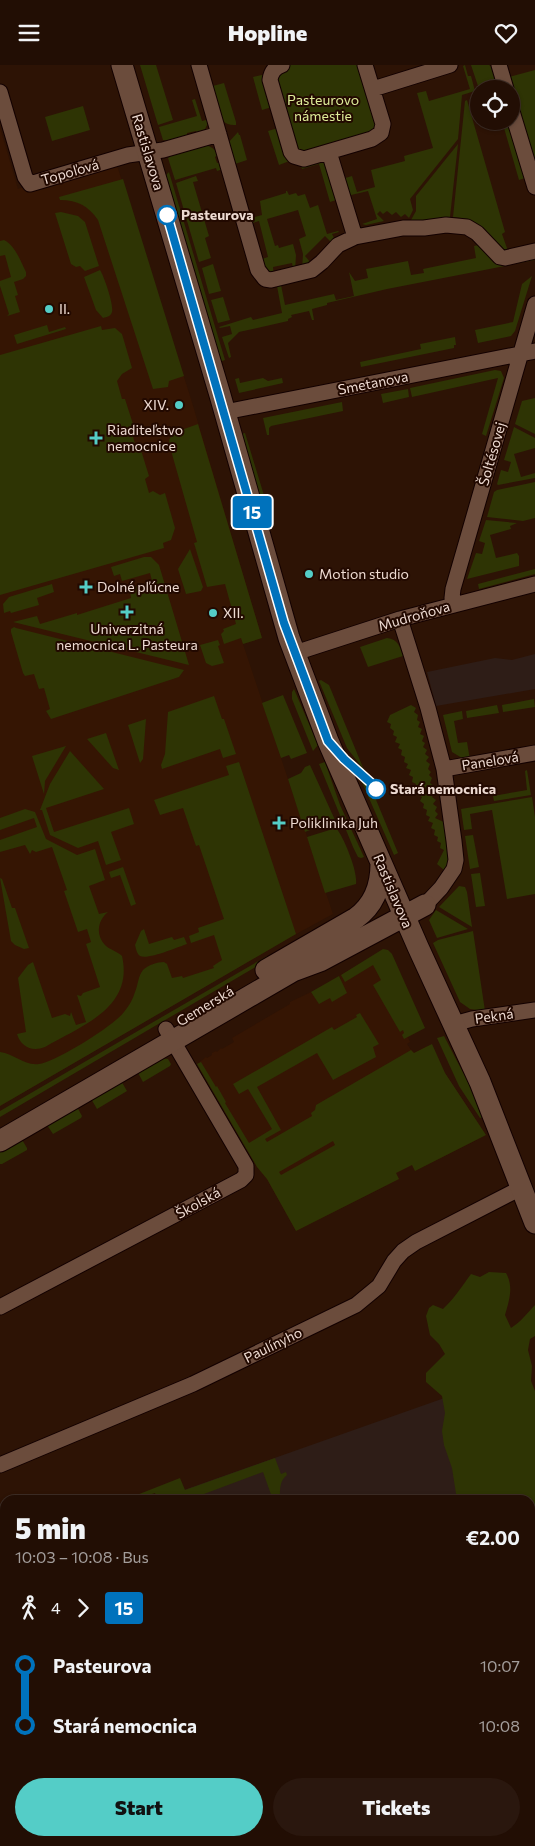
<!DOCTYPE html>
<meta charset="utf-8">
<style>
body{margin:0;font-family:Commissioner,sans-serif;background:#2a170e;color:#f1f3f6;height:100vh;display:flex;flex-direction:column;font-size:19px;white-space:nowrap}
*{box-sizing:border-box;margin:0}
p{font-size:16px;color:#a29c9a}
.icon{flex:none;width:28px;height:28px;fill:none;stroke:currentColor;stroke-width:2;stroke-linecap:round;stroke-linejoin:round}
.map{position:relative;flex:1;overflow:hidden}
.drawer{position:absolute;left:0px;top:1430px;width:535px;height:351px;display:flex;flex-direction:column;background:#220e04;border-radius:15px 15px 0 0;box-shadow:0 1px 4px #0004,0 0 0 1px #3f2e26}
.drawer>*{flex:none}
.badge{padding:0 10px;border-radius:4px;font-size:18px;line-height:32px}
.buttons{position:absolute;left:470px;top:15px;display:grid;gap:10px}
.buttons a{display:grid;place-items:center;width:50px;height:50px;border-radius:50%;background:#220e04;box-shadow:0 1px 4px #0004,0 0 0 1px #3f2e26;font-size:25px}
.map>.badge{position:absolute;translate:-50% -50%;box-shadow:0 0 0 2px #fff}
.legs{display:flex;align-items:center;gap:8px;height:55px;padding:0 15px;font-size:16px}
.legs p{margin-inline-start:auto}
.head{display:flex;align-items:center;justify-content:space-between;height:85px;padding:0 15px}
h1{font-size:28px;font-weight:800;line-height:38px}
.action{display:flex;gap:10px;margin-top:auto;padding:10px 15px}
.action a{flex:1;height:58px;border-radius:30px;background:#54cdc7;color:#111;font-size:20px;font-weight:800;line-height:58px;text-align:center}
.action a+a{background:#2a170e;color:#f1f3f6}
ul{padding:0 15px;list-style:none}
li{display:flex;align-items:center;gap:18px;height:60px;font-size:19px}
li i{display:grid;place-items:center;width:8px;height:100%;margin:0 6px;background:currentColor}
li i::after{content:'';width:12px;height:12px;margin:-6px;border:4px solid;border-radius:50%;background:#220e04}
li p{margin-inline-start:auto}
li:first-child i{background:linear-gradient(#0000 50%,currentColor 0)}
li:last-child i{background:linear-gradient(currentColor 50%,#0000 0)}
header{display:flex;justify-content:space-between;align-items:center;height:65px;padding:0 15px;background:#220e04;font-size:22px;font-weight:800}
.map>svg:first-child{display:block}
.industrial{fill:#2e1d17}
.built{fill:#351503}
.green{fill:#2e3404;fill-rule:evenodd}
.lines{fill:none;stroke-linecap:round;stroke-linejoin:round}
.street-casing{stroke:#130100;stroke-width:17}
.secondary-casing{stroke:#130100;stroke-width:23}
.street{stroke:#6b4c3c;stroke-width:15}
.secondary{stroke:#6b4c3c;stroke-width:21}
.line-1-casing{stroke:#fff;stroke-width:11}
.line-1{stroke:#0072bc;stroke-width:8}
.stop-1-dot{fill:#fff;stroke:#0072bc;stroke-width:2.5}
.poi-dot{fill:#54cdc7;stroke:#220900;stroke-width:2}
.labels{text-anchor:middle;stroke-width:4;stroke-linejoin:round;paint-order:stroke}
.park-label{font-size:14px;fill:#deed98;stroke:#220900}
.street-label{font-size:14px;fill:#eddad1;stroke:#220900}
.stop-label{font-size:14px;font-weight:bold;fill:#eddad1;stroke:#220900;text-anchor:start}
.poi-label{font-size:14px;fill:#eddad1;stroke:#220900;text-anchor:start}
</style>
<header><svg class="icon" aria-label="menu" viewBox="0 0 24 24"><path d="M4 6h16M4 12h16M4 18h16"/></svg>Hopline<svg class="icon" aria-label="heart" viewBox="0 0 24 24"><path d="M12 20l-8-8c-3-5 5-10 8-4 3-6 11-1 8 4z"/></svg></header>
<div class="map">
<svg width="535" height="1781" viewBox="0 0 535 1781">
<rect width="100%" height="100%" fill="#2d1305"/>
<!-- industrial -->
<path class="industrial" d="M 535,589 L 535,624 L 436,641 L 427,607 L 495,593 L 512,595 Z
M 450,1331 L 478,1435 L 188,1435 L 184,1425 Z
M 5,1498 L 5,1590 L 0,1592 L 0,1500 Z"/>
<!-- built -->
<path class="built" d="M 0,63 L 18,124 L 30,119 L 115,94 L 191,334 L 262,573 L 243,579 L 333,849 L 289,873 L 0,1041 Z
M 372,892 L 410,977 L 407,979 L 411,985 L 414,988 L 427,981 L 486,1070 L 415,1106 L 412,1100 L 396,1108 L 399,1114 L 296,1166 L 267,1114 L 257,1102 L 197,999 L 206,992 L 207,993 L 212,990 L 212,988 L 216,986 L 217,987 L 221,983 L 222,984 L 234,977 L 232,973 L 290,939 L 290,937 L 311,927 L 313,930 L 341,914 L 339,911 Z"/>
<!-- green -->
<path class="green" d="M 140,0 L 156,0 L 173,55 L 158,60 Z
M 282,0 L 365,0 L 383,63 L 298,93 L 271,9 Z
M 465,0 L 468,11 L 471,11 L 475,26 L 462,30 L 458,74 L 410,134 L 413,145 L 409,153 L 405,149 L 401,152 L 396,147 L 392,150 L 387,146 L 383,149 L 380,146 L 377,149 L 384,156 L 366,160 L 362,159 L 377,154 L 368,126 L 347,131 L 342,114 L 352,111 L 357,127 L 375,122 L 371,105 L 405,96 L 404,91 L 433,83 L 417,28 L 426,26 L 429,36 L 470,24 L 463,1 Z
M 471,0 L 489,0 L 492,2 L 497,20 L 479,24 Z
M 535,5 L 535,95 L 509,12 Z
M 266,9 L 272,42 L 262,45 L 253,12 Z
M 224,18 L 236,57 L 236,60 C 216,62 214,36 209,22 Z
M 195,34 L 202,56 L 210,54 L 205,64 L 197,70 L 196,66 L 187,68 L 187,73 L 169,76 L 163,75 L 159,62 L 197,51 L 192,35 Z
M 467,35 L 505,167 L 502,169 L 508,186 L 504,188 L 462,156 L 461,153 L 453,152 L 465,36 Z
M 83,41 L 90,65 L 52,76 L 45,52 Z
M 502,56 L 508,56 L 525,113 L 519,115 Z
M 278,63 L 292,95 L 279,100 L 268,66 Z
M 238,67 L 239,70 L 240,70 L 247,95 L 232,100 L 228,78 Z
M 458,79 L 450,152 L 422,156 L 416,160 L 411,155 L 416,146 L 416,131 Z
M 205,80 C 212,82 215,84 218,90 L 215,92 L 217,98 L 221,97 L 223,104 L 217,106 L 216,103 L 175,115 L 168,93 L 173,89 Z
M 322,94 L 326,96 L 339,134 L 330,137 L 319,99 L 302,104 L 300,98 Z
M 169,107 L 225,295 L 220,297 L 166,110 Z
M 196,111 L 198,116 L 193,117 L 209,171 L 205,173 L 211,193 L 199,197 L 176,118 Z
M 123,114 L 184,311 L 169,316 L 168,322 L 153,324 L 98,155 C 88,141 78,135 60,135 L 59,132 Z
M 286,126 L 287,126 L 289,130 L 296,128 L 298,131 L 305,129 L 310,143 L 318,140 L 327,169 L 338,166 L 339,167 L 332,169 L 334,173 L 332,178 L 325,171 L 305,191 L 312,199 L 302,205 L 303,189 L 299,174 L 306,171 L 298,145 L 267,154 L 275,181 L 278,180 L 279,183 L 293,179 L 296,190 L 295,207 L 294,207 L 292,198 L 273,202 L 274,211 L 269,210 L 259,195 L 268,192 L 259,156 L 249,159 L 248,154 L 262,150 L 260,136 L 286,128 Z
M 61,147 L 78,151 L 85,157 L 99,201 L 85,206 L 80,201 L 76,202 L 71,199 L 55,148 Z
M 4,175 C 15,180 21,197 26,207 L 26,211 L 23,214 L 14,217 L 18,230 L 15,231 L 20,247 L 7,251 L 9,249 L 0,221 L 0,216 L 11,212 L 5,190 L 0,191 L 0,176 Z
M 483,179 L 493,191 L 535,189 L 535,195 L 387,224 L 327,238 L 327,240 L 312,244 L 314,255 L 312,255 L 309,246 L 291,250 L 292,252 L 288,254 L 288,256 L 239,267 L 228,278 L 231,292 L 229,293 L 222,272 L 232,269 L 230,261 L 220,263 L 219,262 L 251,252 L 253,255 L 282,248 L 277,221 L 281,220 L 285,240 L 334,229 L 336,235 L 354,231 L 349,207 L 355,216 L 368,213 L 366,204 L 408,196 L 411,210 L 424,208 L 423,204 L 476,193 L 474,181 Z
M 213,199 L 221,226 L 209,229 L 202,203 Z
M 100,205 C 104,211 114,240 112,247 C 111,251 107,252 103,253 L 96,245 L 84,212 Z
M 532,211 L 515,266 L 511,271 L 478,278 L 475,265 L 513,257 L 522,219 Z
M 223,232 L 230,255 L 218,258 L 211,235 Z
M 47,260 L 49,267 L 65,262 L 66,264 L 17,279 L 14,270 Z
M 101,261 L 102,265 L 115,263 L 122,269 L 132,303 L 122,309 L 117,316 L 122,334 L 125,334 L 133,359 L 131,364 L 135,379 L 140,382 L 149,411 L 145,414 L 149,428 L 153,426 L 160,430 L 165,428 L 175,463 L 171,475 L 163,478 L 164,483 L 0,530 L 0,290 Z
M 455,272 L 456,280 L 454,280 L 454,283 L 361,302 L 360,297 L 421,284 L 420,279 Z
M 495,305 L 501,306 L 504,313 L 486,371 L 482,369 L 498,313 L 412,332 L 410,323 Z
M 239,313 L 240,318 L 263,313 L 268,316 L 282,313 L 283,318 L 239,328 L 235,314 Z
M 408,324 L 409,332 L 383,338 L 381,329 Z
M 535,333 L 535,369 L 515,359 L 522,336 Z
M 342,337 L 343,346 L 271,361 L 269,363 L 269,370 L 267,370 L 263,353 Z
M 198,359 L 262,573 L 243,579 L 241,573 L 224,579 L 221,569 L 224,566 L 223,564 L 236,559 L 225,519 L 207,522 L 194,478 L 197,477 L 170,382 L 169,375 L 173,368 Z
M 514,362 L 535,373 L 535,383 L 514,389 L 521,412 L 535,408 L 535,413 L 498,420 L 497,419 L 501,405 L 508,407 L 511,397 L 504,395 Z
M 245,368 L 273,460 L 269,462 L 241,369 Z
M 535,417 L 535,453 L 523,456 L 487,452 L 494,427 L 497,425 Z
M 486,455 L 517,458 L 510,461 L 511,464 L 490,470 L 496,493 L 517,488 L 519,491 L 519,501 L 467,514 L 476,488 L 482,489 L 485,478 L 479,476 Z
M 190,484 L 203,522 L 201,526 L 186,529 L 178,504 Z
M 144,492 L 151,492 L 159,500 L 189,600 L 13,557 L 37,551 L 40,559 L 77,548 L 77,550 L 131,533 L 130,526 L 134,525 L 134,522 L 152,516 L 150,508 L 122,516 L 120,509 L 114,511 L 111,502 Z
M 535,504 L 535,509 L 479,524 L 478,519 Z
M 52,519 L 54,527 L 37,533 L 39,540 L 11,548 L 10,546 L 4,548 L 3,539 L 9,532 Z
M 14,562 L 16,563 L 184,605 L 179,612 L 51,654 L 46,646 L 50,644 L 44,623 L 39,624 L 34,609 L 25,611 L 23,608 L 11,567 L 11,564 Z
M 387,573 C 398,574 400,582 403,591 L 368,602 L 360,582 Z
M 218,575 L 220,580 L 218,581 L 224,598 L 212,601 L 206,598 L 200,580 Z
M 321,615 L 329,620 L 364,705 L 347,683 L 319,616 Z
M 294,624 L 318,680 L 313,686 L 292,634 L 292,627 Z
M 283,630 L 307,688 L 291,694 L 289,690 L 281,693 L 262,638 Z
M 214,631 L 222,654 L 224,654 L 236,689 L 223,693 L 220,684 L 162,704 L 161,700 L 165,689 L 168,647 Z
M 534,634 L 535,642 L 503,647 L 502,640 Z
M 411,640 L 416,643 L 414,647 L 418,650 L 417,655 L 420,657 L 418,662 L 422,664 L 420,669 L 424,671 L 422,676 L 425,678 L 423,682 L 427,685 L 425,689 L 429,692 L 426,696 L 430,699 L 428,704 L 431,707 L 429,710 L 432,713 L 430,718 L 434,721 L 431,725 L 435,728 L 432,732 L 436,735 L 433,739 L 437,742 L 435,746 L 438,749 L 435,753 L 446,758 L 451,780 L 447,804 L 444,805 L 437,799 L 444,785 L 440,783 L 441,778 L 437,776 L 438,772 L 434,770 L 435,765 L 431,763 L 433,758 L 428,756 L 430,752 L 426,750 L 427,745 L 423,743 L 424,739 L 420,736 L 422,732 L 417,730 L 419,725 L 415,723 L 416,719 L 412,717 L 413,712 L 409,710 L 411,705 L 406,703 L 408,699 L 404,697 L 405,692 L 401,690 L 402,685 L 398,683 L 400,679 L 395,677 L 397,672 L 393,670 L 394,666 L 390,663 L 391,659 L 387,657 L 390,650 Z
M 497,640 L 499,648 L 467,653 L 466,646 Z
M 462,646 L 463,654 L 454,656 L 458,678 L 467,677 L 470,695 L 462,693 L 452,687 L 443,650 Z
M 146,654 L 143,694 L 140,698 L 128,660 Z
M 106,668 L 119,705 L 113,703 L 87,674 Z
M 66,681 L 45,716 L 44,729 L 32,691 Z
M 70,686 L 104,724 L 46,743 L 54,767 L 129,743 L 134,759 L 111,767 L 121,795 L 106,800 L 98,776 L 78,783 L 50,770 L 42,745 L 40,745 L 50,719 Z
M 239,697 L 296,869 L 0,1041 L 0,987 C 15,989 24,1001 39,999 C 54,998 115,960 124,947 C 129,941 133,934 135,927 C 138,920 138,911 143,905 C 148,900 157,897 164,897 L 167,899 L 172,913 L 182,911 L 183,913 L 214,903 L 213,901 L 222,895 L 214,870 L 191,878 L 189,871 L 199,867 L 198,863 L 224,854 L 199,780 L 196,781 L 183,743 L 160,750 L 154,735 L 229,710 L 226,701 Z
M 325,697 L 340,740 L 364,792 L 361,793 L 358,792 L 353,782 L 319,699 Z
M 310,700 L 335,755 L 305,767 L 288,714 L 301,708 L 305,702 Z
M 527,705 L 531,730 L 494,736 L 493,731 L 527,725 L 525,706 Z
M 361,715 L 372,725 L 398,788 L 394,790 Z
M 532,732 L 535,752 L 535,829 L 507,834 L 492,745 L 470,749 L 472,764 L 464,765 L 461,744 Z
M 25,744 L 35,747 L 46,774 L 77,790 L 95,784 L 105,815 L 89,821 L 99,849 L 108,847 C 98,855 95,869 105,880 C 110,885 117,886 122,891 C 134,943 81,961 45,982 C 32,987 21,982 17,969 L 26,967 L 18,913 L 28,900 L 33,897 L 52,953 L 65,949 L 70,951 L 71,947 L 76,960 L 86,957 L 77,930 L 81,931 L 83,928 L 100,922 L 86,879 L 91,877 L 87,864 L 78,867 L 64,826 L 67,825 L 52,782 L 36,787 L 32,785 L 30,789 L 25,780 L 0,787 L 0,775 L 37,762 L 34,753 L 0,765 L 0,753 Z
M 336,763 C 344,772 358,807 356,819 L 325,828 L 307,772 Z
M 473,770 L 479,802 L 470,804 L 465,771 Z
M 123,802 L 136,839 L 131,841 L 120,810 L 111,813 L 109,807 Z
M 480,808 L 485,841 L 476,842 L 471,809 Z
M 0,813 L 2,814 L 12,843 L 15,843 L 29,883 L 24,884 L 15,880 L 11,876 Z
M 459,821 L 465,822 L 467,827 L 472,862 L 439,842 Z
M 436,845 L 468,864 L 437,873 L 429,855 Z
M 144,864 L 149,879 L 172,872 L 174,875 L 184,872 L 187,879 C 178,882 148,895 140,891 C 137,889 136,884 135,880 L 141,866 Z
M 473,866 L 485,946 L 470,944 L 460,937 L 433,878 L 438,875 Z
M 383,884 L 388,885 L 392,889 L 425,963 L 404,974 L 402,970 L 404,968 L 403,965 L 400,967 L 373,920 L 381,915 L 373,900 L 345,917 L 341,910 Z
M 267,891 L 269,894 L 0,1052 L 0,1046 Z
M 339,911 L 347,928 L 332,937 L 330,933 L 319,939 L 311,927 Z
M 360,948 L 379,979 L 373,982 L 376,992 L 333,1015 L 317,988 L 257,1022 L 281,1065 L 265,1074 L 267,1077 L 312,1051 L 311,1048 L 315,1045 L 316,1040 L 411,985 L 414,988 L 432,979 L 445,1008 L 486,1070 L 415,1106 L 412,1100 L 396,1108 L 399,1114 L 296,1166 L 267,1114 L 257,1102 L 197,999 L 201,997 L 216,1022 L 217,1021 L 226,1037 L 225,1038 L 249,1078 L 272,1064 L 248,1024 L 239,1029 L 233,1019 L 332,962 L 334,965 L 357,952 L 356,950 ZM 333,1076 L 335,1080 L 281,1110 L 279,1107 Z
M 444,971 L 471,1023 L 484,1052 L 480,1053 L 459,1021 L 437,973 Z
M 161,993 L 168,994 L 171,999 L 170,1001 L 143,1017 L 137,1006 Z
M 120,1014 L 127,1026 L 97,1044 L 90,1032 Z
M 76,1040 L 82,1051 L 81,1053 L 53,1069 L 47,1060 Z
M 21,1073 L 27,1083 L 27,1085 L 2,1099 L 0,1099 L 0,1085 Z
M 489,1207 L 506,1208 C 514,1222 509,1236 505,1250 L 511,1263 C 521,1257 527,1248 535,1240 L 535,1271 L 530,1274 L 528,1285 L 532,1301 L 531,1316 L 535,1326 L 535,1529 L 530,1520 L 530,1435 L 457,1435 L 452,1403 L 444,1380 L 442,1366 L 445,1348 L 442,1331 L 426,1317 L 426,1308 L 445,1289 L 439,1279 L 430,1270 L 426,1251 L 429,1243 L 433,1240 L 443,1244 C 454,1234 462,1221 471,1209 L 480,1212 Z
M 275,1393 L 281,1409 L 286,1407 L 287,1410 C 279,1416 280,1426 280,1435 L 273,1435 L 263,1407 L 188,1435 L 178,1435 L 176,1430 L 158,1435 L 155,1428 L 146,1431 L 148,1435 L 124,1435 L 180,1413 L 185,1425 Z
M 0,1702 L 5,1703 L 5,1756 L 0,1760 Z
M 432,1776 L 506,1776 L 507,1781 L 439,1781 Z"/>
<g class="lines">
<defs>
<path id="street" d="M 199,0 L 258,205 L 265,214 L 271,215 L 312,205 L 322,197 L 338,180 L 355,172 L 403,163 L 424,163 L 446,160 L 467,162 L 477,168 L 500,192 L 505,193 L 535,186
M 282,0 C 275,2 271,7 270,15 L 291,87 L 294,91 L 304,94 L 372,74 L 381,68 L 383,59 L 365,0
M 499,0 L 506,24
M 373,24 L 450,0
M 0,27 L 25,112 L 30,119 L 128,90 L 163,85 L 219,69
M 511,43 L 535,122
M 329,87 L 355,172
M 225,347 L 535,286
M 454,540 L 452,533 L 453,524 L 535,239
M 400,554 L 428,643 L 444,704 L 454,776 L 456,795 L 454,804 L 441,823 L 425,840
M 295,588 L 400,554 L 535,519
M 444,704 L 535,688
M 454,959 L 472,954 L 535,945
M 0,1242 L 241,1115 L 246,1110 L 246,1101 L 166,964
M 0,1400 L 193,1319 L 356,1240 L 379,1221 L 394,1196 L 403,1186 L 416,1177 L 521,1123
M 530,1567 C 535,1590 535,1617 530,1639
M 0,1622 L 5,1622
M 371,1781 L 380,1776"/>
<path id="secondary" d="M 122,0 L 220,330 L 289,573 L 328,676 L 418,882 L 480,1017 L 535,1158
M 266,905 L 356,853 C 374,840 381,820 381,799
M 0,1076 L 293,906 L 320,896 L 425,840"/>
</defs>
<!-- street casing -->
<use href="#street" class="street-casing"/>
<!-- secondary casing -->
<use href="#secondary" class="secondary-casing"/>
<!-- street -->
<use href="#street" class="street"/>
<!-- secondary -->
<use href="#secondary" class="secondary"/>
</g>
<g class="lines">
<defs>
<path id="line-1" d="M 167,150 L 284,558 L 328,676 L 344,694 L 371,718 L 376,724"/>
</defs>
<!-- line-1 casing -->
<use href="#line-1" class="line-1-casing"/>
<!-- line-1 -->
<use href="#line-1" class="line-1"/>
</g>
<!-- markers -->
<g class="stop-1-dot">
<circle cx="167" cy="150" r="9"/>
<circle cx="376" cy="724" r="9"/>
</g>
<g class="poi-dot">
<circle cx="49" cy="244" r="5"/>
<circle cx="179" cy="340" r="5"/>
<path d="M93.5 365.5h5v5h5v5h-5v5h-5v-5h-5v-5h5z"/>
<circle cx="309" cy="509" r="5"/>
<path d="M83.5 514.5h5v5h5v5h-5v5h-5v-5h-5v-5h5z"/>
<path d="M124.5 539.5h5v5h5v5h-5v5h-5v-5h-5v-5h5z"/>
<circle cx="213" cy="548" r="5"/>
<path d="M276.5 750.5h5v5h5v5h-5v5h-5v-5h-5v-5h5z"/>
</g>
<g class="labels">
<!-- park labels -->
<g class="park-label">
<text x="323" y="40">Pasteurovo<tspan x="323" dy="16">námestie</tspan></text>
</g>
<!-- street labels -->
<g class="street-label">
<text transform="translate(148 87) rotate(73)" y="5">Rastislavova</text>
<text transform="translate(70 107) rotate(-16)" y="5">Topoľová</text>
<text transform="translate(373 318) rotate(-11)" y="5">Smetanova</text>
<text transform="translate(492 389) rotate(-74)" y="5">Šoltésovej</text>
<text transform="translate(414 551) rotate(-16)" y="5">Mudroňova</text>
<text transform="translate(490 696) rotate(-9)" y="5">Panelová</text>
<text transform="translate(393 826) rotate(67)" y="5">Rastislavova</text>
<text transform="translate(205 941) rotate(-31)" y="5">Gemerská</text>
<text transform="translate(494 951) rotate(-8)" y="5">Pekná</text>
<text transform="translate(198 1138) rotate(-29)" y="5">Školská</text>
<text transform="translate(273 1280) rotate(-26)" y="5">Paulínyho</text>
</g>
<!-- stop labels -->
<g class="stop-label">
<text x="181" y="155">Pasteurova</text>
<text x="390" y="729">Stará nemocnica</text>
</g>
<!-- poi labels -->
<g class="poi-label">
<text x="59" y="249">II.</text>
<text x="169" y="345" text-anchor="end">XIV.</text>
<text x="107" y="370">Riaditeľstvo<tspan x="107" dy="16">nemocnice</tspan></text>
<text x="319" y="514">Motion studio</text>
<text x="97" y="527">Dolné pľúcne</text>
<text x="223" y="553">XII.</text>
<text x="127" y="569" text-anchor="middle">Univerzitná<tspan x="127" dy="16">nemocnica L. Pasteura</tspan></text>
<text x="290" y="763">Poliklinika Juh</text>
</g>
</g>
</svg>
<div class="buttons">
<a><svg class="icon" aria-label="locate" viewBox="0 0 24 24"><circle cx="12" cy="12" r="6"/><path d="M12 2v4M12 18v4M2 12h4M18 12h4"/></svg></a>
</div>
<b class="badge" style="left:252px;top:447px;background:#0072bc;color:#fff">15</b>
<section class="drawer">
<div class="head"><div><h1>5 min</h1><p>10:03 – 10:08 · Bus</p></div><b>€2.00</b></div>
<div class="legs"><svg class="icon" aria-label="walk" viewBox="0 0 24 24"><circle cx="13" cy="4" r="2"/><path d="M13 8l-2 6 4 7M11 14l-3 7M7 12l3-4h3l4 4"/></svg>4<svg class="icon" aria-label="forward" viewBox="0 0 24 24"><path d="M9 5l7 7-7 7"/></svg><b class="badge" style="background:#0072bc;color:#fff">15</b></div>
<ul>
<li><i style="color:#0072bc"></i><b>Pasteurova</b><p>10:07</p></li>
<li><i style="color:#0072bc"></i><b>Stará nemocnica</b><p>10:08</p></li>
</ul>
<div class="action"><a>Start</a><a>Tickets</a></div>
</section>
</div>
